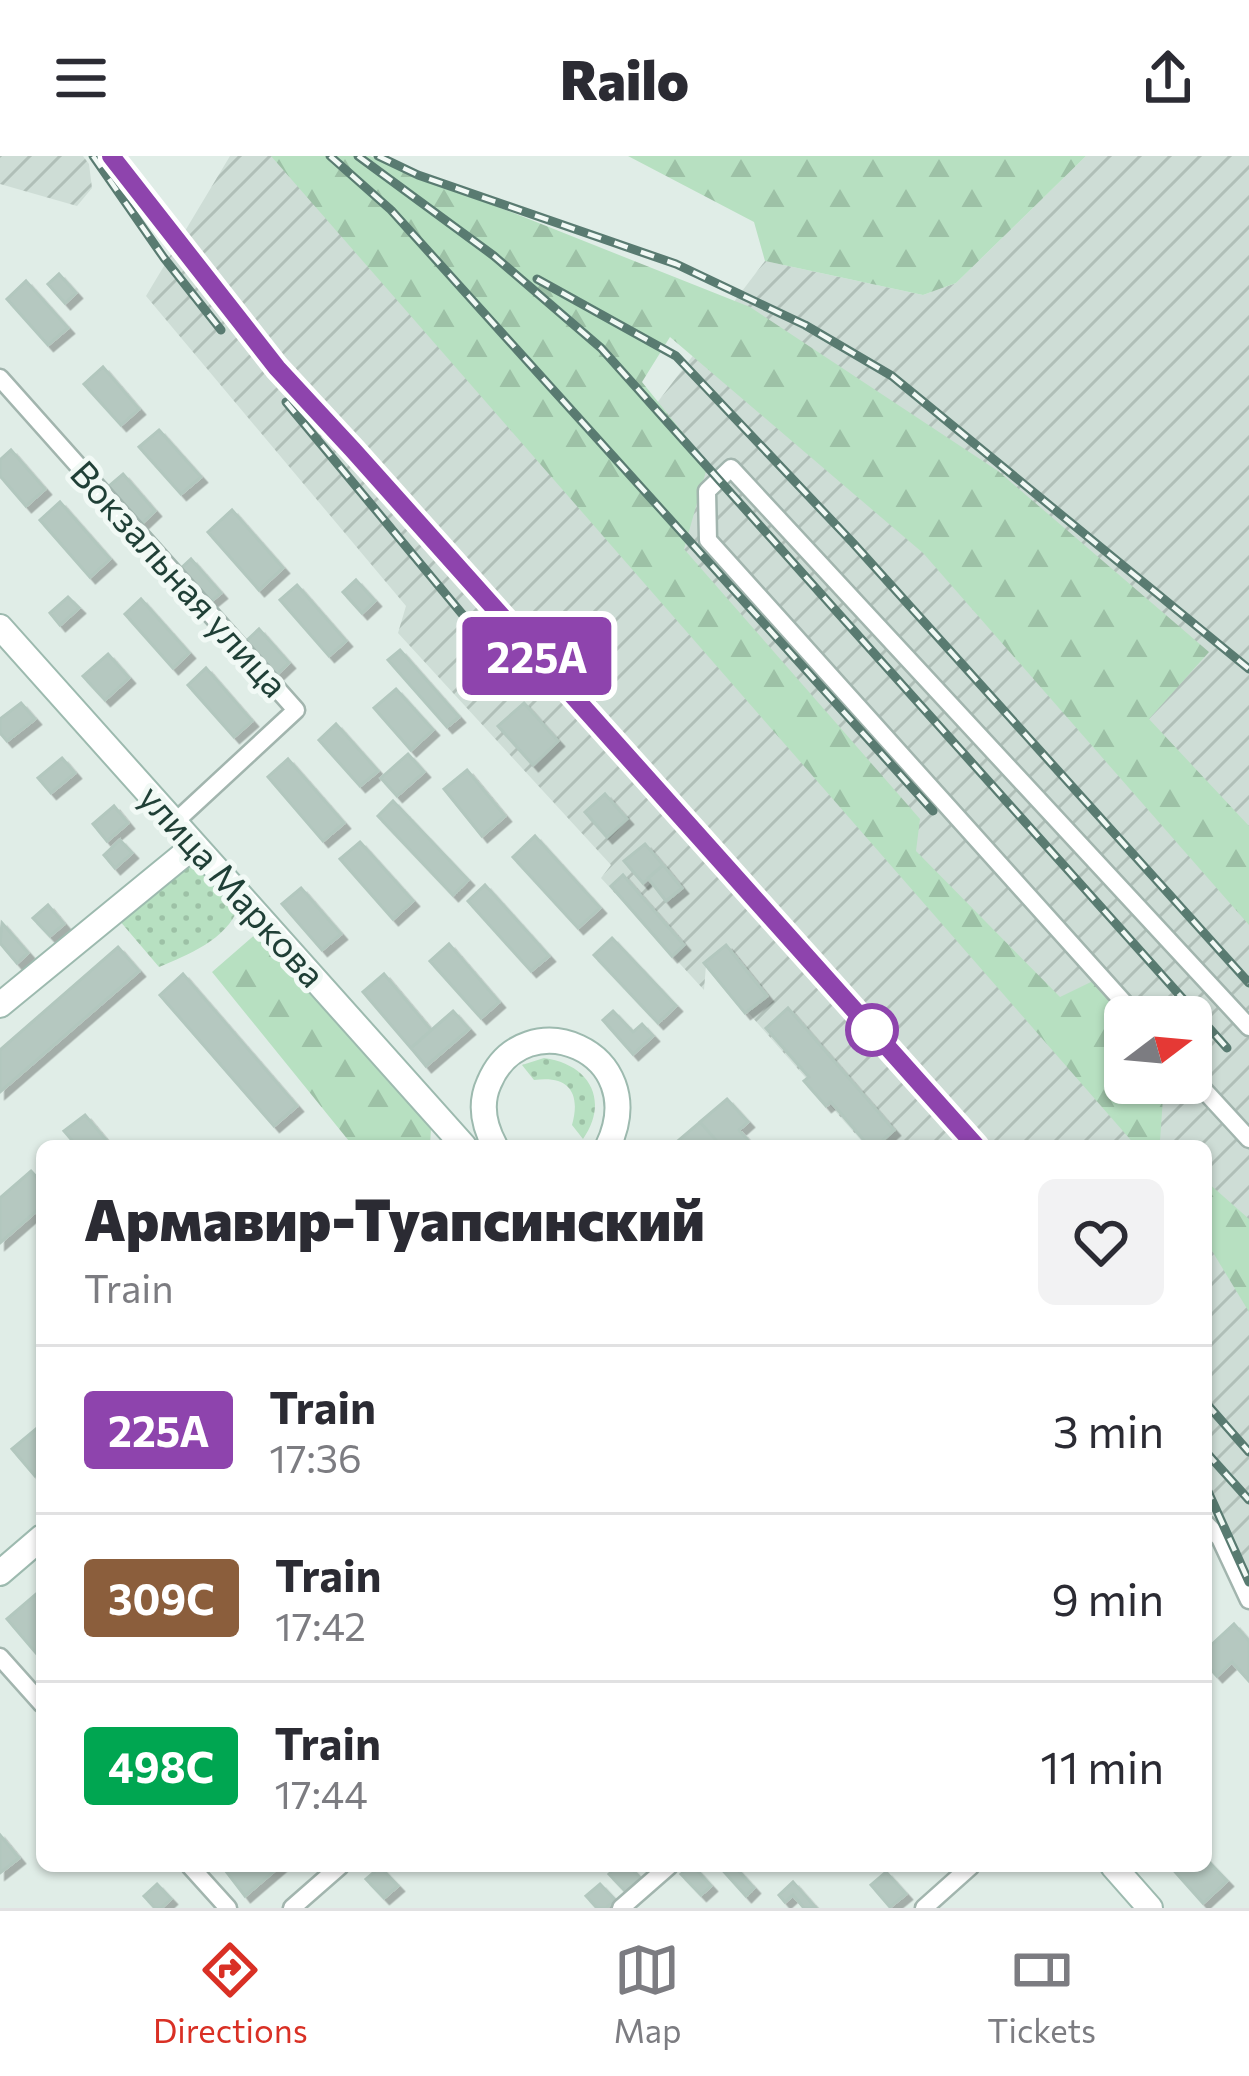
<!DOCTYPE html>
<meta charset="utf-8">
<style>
body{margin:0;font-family:Commissioner,sans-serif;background:#f2f2f3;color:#2b2b33;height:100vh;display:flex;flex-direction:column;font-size:45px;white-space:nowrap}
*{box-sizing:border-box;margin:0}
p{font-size:39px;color:#7c7c81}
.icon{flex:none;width:66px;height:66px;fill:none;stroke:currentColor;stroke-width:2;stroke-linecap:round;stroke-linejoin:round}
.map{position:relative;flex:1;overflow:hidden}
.panel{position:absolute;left:36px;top:984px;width:1176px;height:732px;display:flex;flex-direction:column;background:#fff;border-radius:18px;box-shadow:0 3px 9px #0004}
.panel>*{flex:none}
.badge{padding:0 24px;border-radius:9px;font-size:42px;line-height:78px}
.needle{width:78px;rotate:74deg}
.fabs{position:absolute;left:1104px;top:840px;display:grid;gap:24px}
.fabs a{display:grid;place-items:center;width:108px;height:108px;border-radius:18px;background:#fff;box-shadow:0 3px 9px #0004;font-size:60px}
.map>.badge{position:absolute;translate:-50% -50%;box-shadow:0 0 0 6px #fff}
.round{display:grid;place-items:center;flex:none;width:126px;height:126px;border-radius:18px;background:#f2f2f3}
.overview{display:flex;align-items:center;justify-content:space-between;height:204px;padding:0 48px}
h1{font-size:57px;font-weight:800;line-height:90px}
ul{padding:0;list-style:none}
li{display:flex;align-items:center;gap:36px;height:168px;padding:0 48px;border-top:3px solid #e1e1e2}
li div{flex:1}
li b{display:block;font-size:45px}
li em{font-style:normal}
li .badge{min-width:132px;font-weight:700;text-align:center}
header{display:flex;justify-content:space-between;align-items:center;height:156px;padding:0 48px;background:#fff;font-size:54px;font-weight:800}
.tabs{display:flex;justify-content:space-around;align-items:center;height:168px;border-top:3px solid #e1e1e2;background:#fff;font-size:33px;color:#7c7c81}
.tabs a{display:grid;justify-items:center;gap:6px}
.tabs .on{color:#d93025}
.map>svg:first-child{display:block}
.industrial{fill:url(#industrial-furrows);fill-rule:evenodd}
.grass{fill:url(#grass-dots)}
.forest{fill:url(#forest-firs)}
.building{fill:#b5c8c0;stroke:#b2c7be;stroke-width:3;filter:url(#shadow)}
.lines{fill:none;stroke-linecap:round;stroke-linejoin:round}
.street-casing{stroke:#a2b5ae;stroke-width:21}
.secondary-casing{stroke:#9dbaaf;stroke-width:28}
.street{stroke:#fff;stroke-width:16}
.secondary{stroke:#fff;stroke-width:24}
.rail-casing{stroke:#597b71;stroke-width:9}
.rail{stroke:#f1f9f5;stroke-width:4.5;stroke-dasharray:14;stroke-linecap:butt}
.line-casing{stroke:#fff;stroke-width:27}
.line{stroke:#8e44ad;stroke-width:18}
.stop-dot{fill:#fff;stroke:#8e44ad;stroke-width:6}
.labels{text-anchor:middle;stroke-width:10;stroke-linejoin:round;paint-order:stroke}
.street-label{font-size:36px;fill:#1f3f36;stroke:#f1f9f5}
</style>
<header><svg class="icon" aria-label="menu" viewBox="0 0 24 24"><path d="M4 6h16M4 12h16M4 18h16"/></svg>Railo<svg class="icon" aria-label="share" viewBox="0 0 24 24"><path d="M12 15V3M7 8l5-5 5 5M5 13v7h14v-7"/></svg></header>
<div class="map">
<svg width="1249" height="1752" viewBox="0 0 1249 1752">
<defs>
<pattern id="industrial-furrows" width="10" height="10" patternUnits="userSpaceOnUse" patternTransform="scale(3)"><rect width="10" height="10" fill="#ceddd6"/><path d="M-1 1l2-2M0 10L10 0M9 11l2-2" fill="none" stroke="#b0bfb8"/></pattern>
<pattern id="grass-dots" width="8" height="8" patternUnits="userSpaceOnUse" patternTransform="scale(3)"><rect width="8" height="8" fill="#b7e0c1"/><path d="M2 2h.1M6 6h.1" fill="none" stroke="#9dc1a6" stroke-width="1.8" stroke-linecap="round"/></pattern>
<pattern id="forest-firs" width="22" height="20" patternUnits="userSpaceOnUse" patternTransform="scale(3)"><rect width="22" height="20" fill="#b7e0c1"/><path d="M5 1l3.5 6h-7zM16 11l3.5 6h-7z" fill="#9dc1a6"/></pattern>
<filter id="shadow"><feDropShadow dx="5.5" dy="5.5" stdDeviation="0" flood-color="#0004"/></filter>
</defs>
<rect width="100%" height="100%" fill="#e0ede7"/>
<!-- industrial -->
<path class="industrial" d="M 0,0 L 83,0 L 89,8 L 92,32 L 77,50 L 0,28 Z
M 230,0 L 332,0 L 609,310 L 765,105 L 923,139 L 956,127 L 1086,0 L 1249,0 L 1249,1417 L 1206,1341 L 1206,990 L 866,990 L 706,809 L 704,834 L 601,722 L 611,709 L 398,477 L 406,450 L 146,140 ZM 1125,861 L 1191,861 L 1191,927 L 1125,927 Z"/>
<!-- grass -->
<path class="grass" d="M 201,706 L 238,752 C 227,783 188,799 159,811 L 119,764 L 186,707 Z
M 544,902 C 589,908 610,944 583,983 L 572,969 C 581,937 569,919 534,924 L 522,909 Z"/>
<!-- forest -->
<path class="forest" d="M 271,0 L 370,0 L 750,151 L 998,315 L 1209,496 L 1149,563 L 1249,670 L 1249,769 L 923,397 L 670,181 L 642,226 L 708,308 L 684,393 L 920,663 L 916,695 L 1060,841 L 1093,825 L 1125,866 L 1125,927 L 1164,927 L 1160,985 L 1166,990 L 1136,990 Z
M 628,0 L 1086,0 L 956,127 L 923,139 L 765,105 L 754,66 Z
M 258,776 L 431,972 L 430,990 L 353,990 L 212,816 Z
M 1206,1025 L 1249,1063 L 1249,1156 L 1206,1085 Z"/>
<!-- building -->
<path class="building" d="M 59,118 L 76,137 L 65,147 L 48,128 Z
M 26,125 L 68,172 L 48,189 L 7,143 Z
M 103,211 L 139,253 L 121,269 L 84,228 Z
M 159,274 L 201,321 L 181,338 L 139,291 Z
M 11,294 L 45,333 L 26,350 L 0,320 L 0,304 Z
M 123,318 L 155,355 L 141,368 L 108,331 Z
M 60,346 L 110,403 L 90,421 L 40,364 Z
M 232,354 L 283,412 L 259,434 L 208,376 Z
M 191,403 L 221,437 L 209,447 L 179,414 Z
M 356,424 L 375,445 L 362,457 L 343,436 Z
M 297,429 L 346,485 L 329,500 L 280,444 Z
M 68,441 L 79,452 L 60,469 L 50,457 Z
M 141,443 L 189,497 L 173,512 L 125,458 Z
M 259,473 L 289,507 L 275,520 L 245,486 Z
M 400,494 L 459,561 L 447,571 L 388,504 Z
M 108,498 L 129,522 L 105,544 L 83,520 Z
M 206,512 L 252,565 L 234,581 L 188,529 Z
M 396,533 L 433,574 L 411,594 L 374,552 Z
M 21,547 L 35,563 L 7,585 L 0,577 L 0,563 Z
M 524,547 L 558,585 L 533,609 L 498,570 Z
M 336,568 L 378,615 L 360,630 L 319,584 Z
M 408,598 L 424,616 L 397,640 L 381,622 Z
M 62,602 L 75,617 L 51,637 L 38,622 Z
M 288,603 L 344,667 L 323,685 L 268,621 Z
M 467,614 L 505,660 L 482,680 L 444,633 Z
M 605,638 L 627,663 L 607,681 L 585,656 Z
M 393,645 L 468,724 L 453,739 L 378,660 Z
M 114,650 L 128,667 L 107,685 L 93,668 Z
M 535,680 L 600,752 L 578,772 L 513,701 Z
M 120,684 L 132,697 L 115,712 L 104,699 Z
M 360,686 L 413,745 L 393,763 L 340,703 Z
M 645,688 L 663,709 L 643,727 L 624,705 Z
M 663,709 L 682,732 L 666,745 L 648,722 Z
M 623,719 L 684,789 L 672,800 L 611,730 Z
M 485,729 L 549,800 L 531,815 L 468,745 Z
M 301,732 L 341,778 L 322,794 L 282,748 Z
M 48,749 L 64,768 L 50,780 L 33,762 Z
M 2,767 L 28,797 L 17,807 L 0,787 Z
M 612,782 L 676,850 L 658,867 L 594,799 Z
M 449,788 L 499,846 L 481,862 L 430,805 Z
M 726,789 L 767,840 L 745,857 L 704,807 Z
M 118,791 L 139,815 L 0,936 L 0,894 Z
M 183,818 L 297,950 L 274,970 L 160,839 Z
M 384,818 L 431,874 L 411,892 L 363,836 Z
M 788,852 L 894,974 L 876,990 L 869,990 L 831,946 L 826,950 L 804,925 L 809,921 L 766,872 Z
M 453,855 L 469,873 L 426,910 L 411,892 Z
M 613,855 L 633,876 L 642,868 L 653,880 L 633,898 L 603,864 Z
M 727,943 L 748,966 L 739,974 L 753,990 L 721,990 L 700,966 Z
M 85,959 L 111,990 L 77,990 L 64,975 Z
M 700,966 L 721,990 L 672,990 Z
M 31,1015 L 42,1027 L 42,1050 L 0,1087 L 0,1042 Z
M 42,1268 L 42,1314 L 35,1320 L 12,1293 Z
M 42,1433 L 42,1504 L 7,1463 Z
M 1234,1468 L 1249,1485 L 1249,1525 L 1232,1506 L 1217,1520 L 1206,1508 L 1206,1494 Z
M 0,1679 L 19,1702 L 0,1717 Z
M 1206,1703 L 1227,1725 L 1203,1747 L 1170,1710 L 1206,1710 Z
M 222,1710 L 280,1710 L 245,1740 Z
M 618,1710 L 629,1710 L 641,1723 L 626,1736 L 609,1718 Z
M 690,1710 L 693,1710 L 711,1730 L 701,1739 L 681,1718 Z
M 719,1710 L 734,1710 L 754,1732 L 746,1740 Z
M 380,1711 L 398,1730 L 384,1742 L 366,1723 Z
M 886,1716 L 906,1738 L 890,1751 L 871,1729 Z
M 793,1726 L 816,1752 L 804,1752 L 793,1739 L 785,1746 L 779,1739 Z
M 157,1728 L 171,1743 L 161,1752 L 155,1752 L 144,1740 Z
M 600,1728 L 615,1744 L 606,1752 L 597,1752 L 586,1740 Z"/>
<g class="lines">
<defs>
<path id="street" d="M 0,222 L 296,554 L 174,667
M 1137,861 L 708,384 L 707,335 L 731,312 L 1249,871
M 1191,920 L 1249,983
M 1206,1368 L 1220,1382 L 1249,1444
M 0,1501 L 42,1548
M 190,1710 L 228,1752
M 292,1752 L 340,1710
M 621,1752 L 669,1710
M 924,1752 L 971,1710"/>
<path id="secondary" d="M 0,471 L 464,990
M 0,849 L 194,690
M 495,990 C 484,970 479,949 489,927 C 524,843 653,895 608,990
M 0,1417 L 42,1381
M 1113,1710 L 1150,1752"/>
</defs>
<!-- street casing -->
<use href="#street" class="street-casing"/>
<!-- secondary casing -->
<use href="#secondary" class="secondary-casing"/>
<!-- street -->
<use href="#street" class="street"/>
<!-- secondary -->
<use href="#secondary" class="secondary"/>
<defs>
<path id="rail" d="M 93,0 L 164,102 L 221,174
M 111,0 L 277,212 L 353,294 L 976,990
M 330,0 L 391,54 L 933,655
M 358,0 L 494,100 L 601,192 L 1227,892
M 378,0 L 418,19 L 676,108 L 805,169 L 892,220 L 1249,513
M 537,123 L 676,200 L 853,387 L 1249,827
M 286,246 L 512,518
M 1206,1247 L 1249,1296
M 1206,1296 L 1249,1344
M 1206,1331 L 1249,1426"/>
</defs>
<!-- rail casing -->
<use href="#rail" class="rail-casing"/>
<!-- rail -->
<use href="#rail" class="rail"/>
</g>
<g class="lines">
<defs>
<path id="line" d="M 111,0 L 277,212 L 353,294 L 976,990"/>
</defs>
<!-- line casing -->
<use href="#line" class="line-casing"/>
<!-- line -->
<use href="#line" class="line"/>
</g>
<!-- markers -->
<circle class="stop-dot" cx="872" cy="874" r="24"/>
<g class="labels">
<!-- street labels -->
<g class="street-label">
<text transform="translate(179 423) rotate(48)" y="13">Вокзальная улица</text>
<text transform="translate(232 730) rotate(48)" y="13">улица Маркова</text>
</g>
</g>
</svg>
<div class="fabs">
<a><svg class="needle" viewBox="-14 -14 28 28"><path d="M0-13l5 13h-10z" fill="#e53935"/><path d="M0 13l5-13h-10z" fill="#7c7c81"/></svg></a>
</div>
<b class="badge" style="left:537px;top:500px;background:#8e44ad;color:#fff">225А</b>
<section class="panel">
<div class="overview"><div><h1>Армавир-Туапсинский</h1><p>Train</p></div><a class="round"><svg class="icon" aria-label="heart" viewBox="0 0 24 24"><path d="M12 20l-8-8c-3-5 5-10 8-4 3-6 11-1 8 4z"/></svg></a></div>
<ul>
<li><span class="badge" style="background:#8e44ad;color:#fff">225А</span><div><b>Train</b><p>17:36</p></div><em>3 min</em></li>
<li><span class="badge" style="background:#8b5e3c;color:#fff">309С</span><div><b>Train</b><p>17:42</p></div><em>9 min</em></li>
<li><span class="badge" style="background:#00a651;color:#fff">498С</span><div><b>Train</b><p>17:44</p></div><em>11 min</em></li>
</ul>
</section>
</div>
<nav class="tabs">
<a class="on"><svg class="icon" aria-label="directions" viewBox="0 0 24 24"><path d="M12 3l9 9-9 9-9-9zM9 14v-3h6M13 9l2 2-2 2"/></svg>Directions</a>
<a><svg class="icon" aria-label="map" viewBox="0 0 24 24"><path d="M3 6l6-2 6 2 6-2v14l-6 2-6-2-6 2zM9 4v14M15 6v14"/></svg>Map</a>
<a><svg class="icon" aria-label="tickets" viewBox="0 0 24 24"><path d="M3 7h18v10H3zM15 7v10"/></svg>Tickets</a>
</nav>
